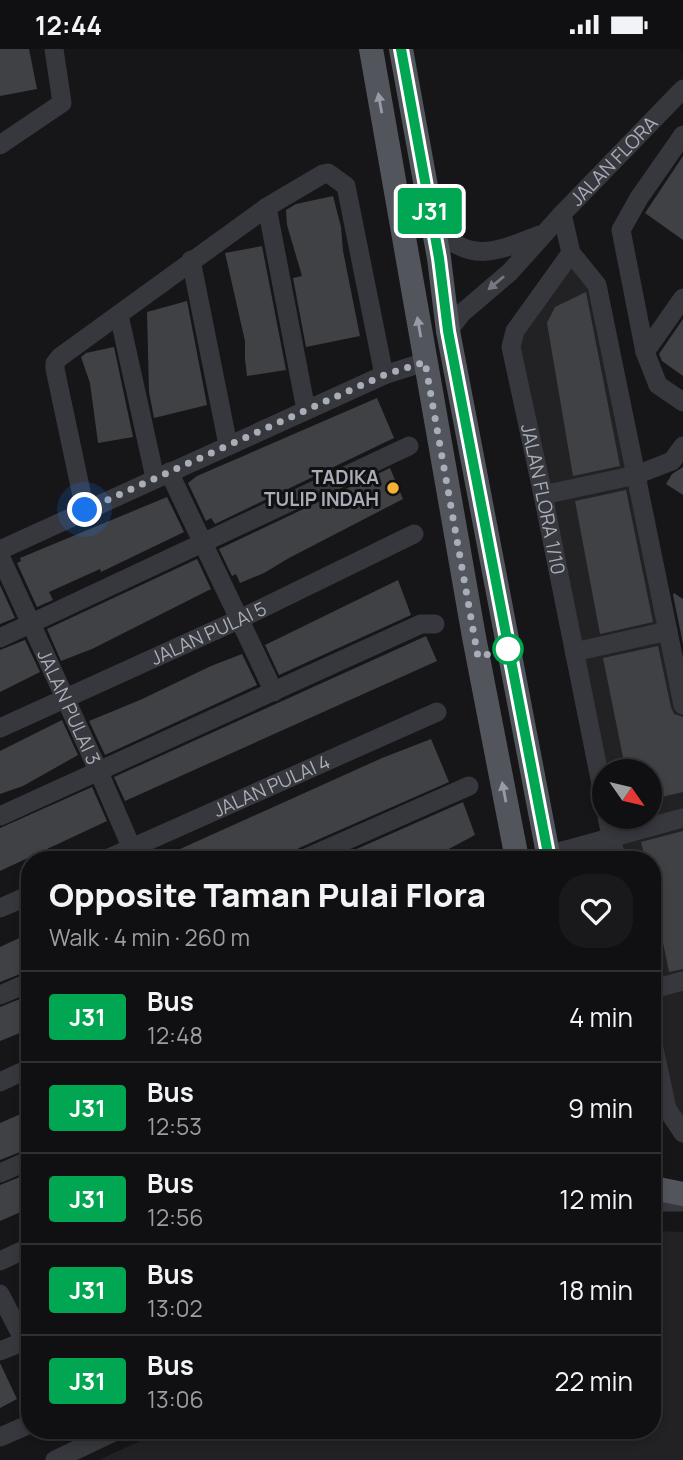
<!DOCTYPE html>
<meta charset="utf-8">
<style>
body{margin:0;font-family:Manrope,sans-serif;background:#19191b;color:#f1f3f6;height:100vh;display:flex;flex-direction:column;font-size:26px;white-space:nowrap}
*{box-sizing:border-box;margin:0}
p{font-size:23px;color:#9c9d9f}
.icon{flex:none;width:38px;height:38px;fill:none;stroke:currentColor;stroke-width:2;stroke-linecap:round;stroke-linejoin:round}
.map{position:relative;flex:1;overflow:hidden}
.details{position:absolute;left:21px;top:802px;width:640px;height:588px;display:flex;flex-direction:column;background:#101012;border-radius:28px;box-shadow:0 4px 10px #0003,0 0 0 2px #303032}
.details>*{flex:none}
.badge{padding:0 14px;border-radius:5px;font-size:24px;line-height:46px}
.needle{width:46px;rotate:124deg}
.tools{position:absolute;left:592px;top:710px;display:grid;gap:14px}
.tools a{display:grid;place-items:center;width:70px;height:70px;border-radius:50%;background:#101012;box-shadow:0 4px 10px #0003,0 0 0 2px #303032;font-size:35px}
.you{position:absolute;width:35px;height:35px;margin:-18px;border:5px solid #fff;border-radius:50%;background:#1a73e8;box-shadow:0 0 0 10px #1a73e833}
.map>.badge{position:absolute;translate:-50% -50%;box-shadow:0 0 0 4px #fff}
.round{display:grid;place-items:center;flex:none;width:74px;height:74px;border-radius:28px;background:#19191b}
.headline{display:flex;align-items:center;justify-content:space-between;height:119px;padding:0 28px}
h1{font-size:33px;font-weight:800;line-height:52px}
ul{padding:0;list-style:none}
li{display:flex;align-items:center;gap:21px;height:91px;padding:0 28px;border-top:2px solid #303032}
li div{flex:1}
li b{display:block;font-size:26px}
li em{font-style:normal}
li .badge{min-width:77px;font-weight:700;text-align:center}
.status{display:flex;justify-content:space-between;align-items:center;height:49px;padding:0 35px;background:#101012;direction:ltr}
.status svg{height:19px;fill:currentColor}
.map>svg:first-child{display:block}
.built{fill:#222225;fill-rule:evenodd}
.building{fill:#404145}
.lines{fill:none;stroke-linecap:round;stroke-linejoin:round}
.minor{stroke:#37383d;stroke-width:19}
.major{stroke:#53555c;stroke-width:24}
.oneway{fill:#979ba6}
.oneway2{fill:#757881}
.line-casing{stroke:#fff;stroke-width:16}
.line{stroke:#00a651;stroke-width:10}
.walk{stroke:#a8adb8;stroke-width:7;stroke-dasharray:0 12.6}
.poi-dot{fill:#f2b134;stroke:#111113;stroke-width:2.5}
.stop-dot{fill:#fff;stroke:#00a651;stroke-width:3.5}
.labels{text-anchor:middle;stroke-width:6;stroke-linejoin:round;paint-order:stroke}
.street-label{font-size:19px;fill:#a8adb8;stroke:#111113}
.poi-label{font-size:19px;font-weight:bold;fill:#a8adb8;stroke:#111113;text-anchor:end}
</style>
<div class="status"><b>12:44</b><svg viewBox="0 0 49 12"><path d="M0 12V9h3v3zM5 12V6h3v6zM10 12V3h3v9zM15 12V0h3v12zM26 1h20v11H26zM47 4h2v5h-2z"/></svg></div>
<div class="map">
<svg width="683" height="1411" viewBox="0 0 683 1411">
<rect width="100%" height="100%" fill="#161618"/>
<!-- built -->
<path class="built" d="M 563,202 L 601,234 L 683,636 L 683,1094 L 669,1079 L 653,1024 L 653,810 L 609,810 L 506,286 ZM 604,723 L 649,723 L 649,768 L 604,768 Z
M 659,1182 L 683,1183 L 683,1411 L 99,1411 L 164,1381 L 653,1381 L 653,1184 Z"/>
<!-- building -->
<path class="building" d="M 0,0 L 29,0 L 37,40 L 0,47 Z
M 683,107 L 683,191 L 645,164 Z
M 333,147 L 341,178 L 343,202 L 360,287 L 306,298 L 293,229 L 302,227 L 287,176 L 286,161 L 296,155 Z
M 262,197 L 286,321 L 247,327 L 245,310 L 245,292 L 225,204 Z
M 586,243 L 620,417 L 573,427 L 547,274 L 555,258 Z
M 187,252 L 207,356 L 154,369 L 149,343 L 147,263 Z
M 683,270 L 683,327 L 662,312 L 659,305 Z
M 114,298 L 133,388 L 98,394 L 90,334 L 81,308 L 86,304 Z
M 377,349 L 394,389 L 215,475 L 211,469 L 206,472 L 188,434 L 197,427 Z
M 683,418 L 683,446 L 666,435 L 672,425 Z
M 390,419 L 403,450 L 289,509 L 264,524 L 240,534 L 236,525 L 232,527 L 219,500 Z
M 626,441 L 653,573 L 600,585 L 575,452 Z
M 167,448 L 184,483 L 101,523 L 100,520 L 49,543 L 53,551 L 37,558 L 17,514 L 21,512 L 20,509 Z
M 197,510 L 211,540 L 92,600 L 61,612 L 47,580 Z
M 398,531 L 411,566 L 279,626 L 265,596 Z
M 0,536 L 15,569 L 0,575 Z
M 674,544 L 683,550 L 683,595 L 673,546 Z
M 426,587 L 437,612 L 125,752 L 114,728 Z
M 25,591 L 40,623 L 0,643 L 0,601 Z
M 658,597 L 671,658 L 674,665 L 683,668 L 683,743 L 649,751 L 649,723 L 626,723 L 603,609 Z
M 242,605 L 257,636 L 105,706 L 89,672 L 140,651 L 211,617 Z
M 62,671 L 78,706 L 23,737 L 0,745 L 0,702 Z
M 431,690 L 449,733 L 299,799 L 294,803 L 292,810 L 158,810 L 382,709 Z
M 92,738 L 107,772 L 0,822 L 0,779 Z
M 463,753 L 475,786 L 430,810 L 334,810 Z
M 683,782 L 683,920 L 669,923 L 653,844 L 653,810 L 645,810 L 641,793 Z
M 30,884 L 30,921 L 0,933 L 0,898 Z
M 30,946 L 30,980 L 0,992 L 0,958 Z
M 30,1061 L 30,1099 L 0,1111 L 0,1074 Z
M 30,1124 L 30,1159 L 0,1172 L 0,1136 Z
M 0,1314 L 17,1350 L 0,1359 Z"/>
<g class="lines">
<!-- minor -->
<g class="minor">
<path d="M 683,86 L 639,149 L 621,181 L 645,303 L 658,336 L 683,353"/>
<path d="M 0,96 L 62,54 L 54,0"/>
<path d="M 267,158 L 306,361"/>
<path d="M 562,165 L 571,204 L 597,236 L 683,656"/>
<path d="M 432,176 C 469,215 494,204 539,186"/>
<path id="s1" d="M 571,204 L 515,282 L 511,298 L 543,446 L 604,750"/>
<path d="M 191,211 L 228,396"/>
<path d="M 119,266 L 155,429"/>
<path id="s2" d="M 448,282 L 462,264 L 510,223 L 562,165 L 683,40"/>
<path d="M 645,303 L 683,249"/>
<path d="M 169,423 L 274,643"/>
<path d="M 543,446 L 636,426 L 672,412 L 683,397"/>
<path d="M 85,461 L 55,320 L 55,314 L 60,308 L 267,158 L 323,125 L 328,124 L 346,137 L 384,326"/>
<path d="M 0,501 L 384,326 L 425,313"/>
<path id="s3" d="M 0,507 L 98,721 L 136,809"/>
<path d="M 0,589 L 409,397"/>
<path d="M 574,603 L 668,582"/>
<path id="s4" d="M 0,679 L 240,570 L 414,485"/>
<path d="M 0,767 L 421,575 L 435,575"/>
<path d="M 607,768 L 616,810"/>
<path d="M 548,806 L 683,769"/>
<path id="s5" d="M 107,810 L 437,663"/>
<path d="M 304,810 L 469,737"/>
<path d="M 0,859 L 30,846"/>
<path d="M 653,940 L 683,932"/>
<path d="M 0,946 L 30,933"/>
<path d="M 653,995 L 667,1060 L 683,1084"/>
<path d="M 0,1033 L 30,1019"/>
<path d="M 0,1124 L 30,1111"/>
<path d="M 653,1153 L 683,1153"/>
<path d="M 0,1212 L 30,1198"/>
<path d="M 0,1245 L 30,1303"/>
<path d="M 0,1302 L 30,1290"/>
<path d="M 0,1388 L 30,1375"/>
<path d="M 55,1411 L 118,1381"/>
</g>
<!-- major -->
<path class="major" d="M 371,0 L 474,588 L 517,810
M 401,0 L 439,209 L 448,282 L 549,810
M 653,1139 L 683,1145"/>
</g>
<!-- one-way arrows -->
<defs><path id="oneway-solid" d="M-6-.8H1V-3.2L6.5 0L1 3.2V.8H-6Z" transform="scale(1.75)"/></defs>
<g class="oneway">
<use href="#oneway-solid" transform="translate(380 54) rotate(-100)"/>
<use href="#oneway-solid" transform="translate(419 278) rotate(-100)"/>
<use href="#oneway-solid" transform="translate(504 743) rotate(-101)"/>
</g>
<use class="oneway2" href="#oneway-solid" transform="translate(496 234) rotate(140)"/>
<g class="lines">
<defs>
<path id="line" d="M 401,0 L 439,209 L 448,282 L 549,810"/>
</defs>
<!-- line casing -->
<use href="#line" class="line-casing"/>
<!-- line -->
<use href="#line" class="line"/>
<!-- walk -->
<path class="walk" d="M 85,461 L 384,326 L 425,313 L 478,608 L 508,600"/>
</g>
<!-- markers -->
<circle class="poi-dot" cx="393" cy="439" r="7"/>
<circle class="stop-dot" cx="508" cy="600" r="14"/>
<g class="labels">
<!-- street labels -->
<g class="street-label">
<text dy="7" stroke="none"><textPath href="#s2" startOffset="238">JALAN FLORA</textPath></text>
<text dy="7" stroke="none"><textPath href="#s1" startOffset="268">JALAN FLORA 1/10</textPath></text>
<text dy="7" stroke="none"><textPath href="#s4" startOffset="229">JALAN PULAI 5</textPath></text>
<text dy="7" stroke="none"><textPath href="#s3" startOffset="166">JALAN PULAI 3</textPath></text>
<text dy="7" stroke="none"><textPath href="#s5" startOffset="180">JALAN PULAI 4</textPath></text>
</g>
<!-- poi labels -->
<g class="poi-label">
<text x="379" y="435">TADIKA<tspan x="379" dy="22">TULIP INDAH</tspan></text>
</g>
</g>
</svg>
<div class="tools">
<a><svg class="needle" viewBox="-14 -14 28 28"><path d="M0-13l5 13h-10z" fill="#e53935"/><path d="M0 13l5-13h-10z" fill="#9c9d9f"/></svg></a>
</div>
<div class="you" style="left:85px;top:461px"></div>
<b class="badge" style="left:430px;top:162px;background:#00a651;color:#fff">J31</b>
<section class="details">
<div class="headline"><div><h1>Opposite Taman Pulai Flora</h1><p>Walk · 4 min · 260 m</p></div><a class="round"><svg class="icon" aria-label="heart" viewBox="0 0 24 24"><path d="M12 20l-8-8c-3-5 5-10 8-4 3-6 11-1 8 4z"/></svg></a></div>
<ul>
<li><span class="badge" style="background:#00a651;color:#fff">J31</span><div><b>Bus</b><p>12:48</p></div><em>4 min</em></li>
<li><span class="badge" style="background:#00a651;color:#fff">J31</span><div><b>Bus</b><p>12:53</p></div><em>9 min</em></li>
<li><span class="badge" style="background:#00a651;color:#fff">J31</span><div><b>Bus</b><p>12:56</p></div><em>12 min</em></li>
<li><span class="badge" style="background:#00a651;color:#fff">J31</span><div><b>Bus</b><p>13:02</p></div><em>18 min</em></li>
<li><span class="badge" style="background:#00a651;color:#fff">J31</span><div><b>Bus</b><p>13:06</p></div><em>22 min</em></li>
</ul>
</section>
</div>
